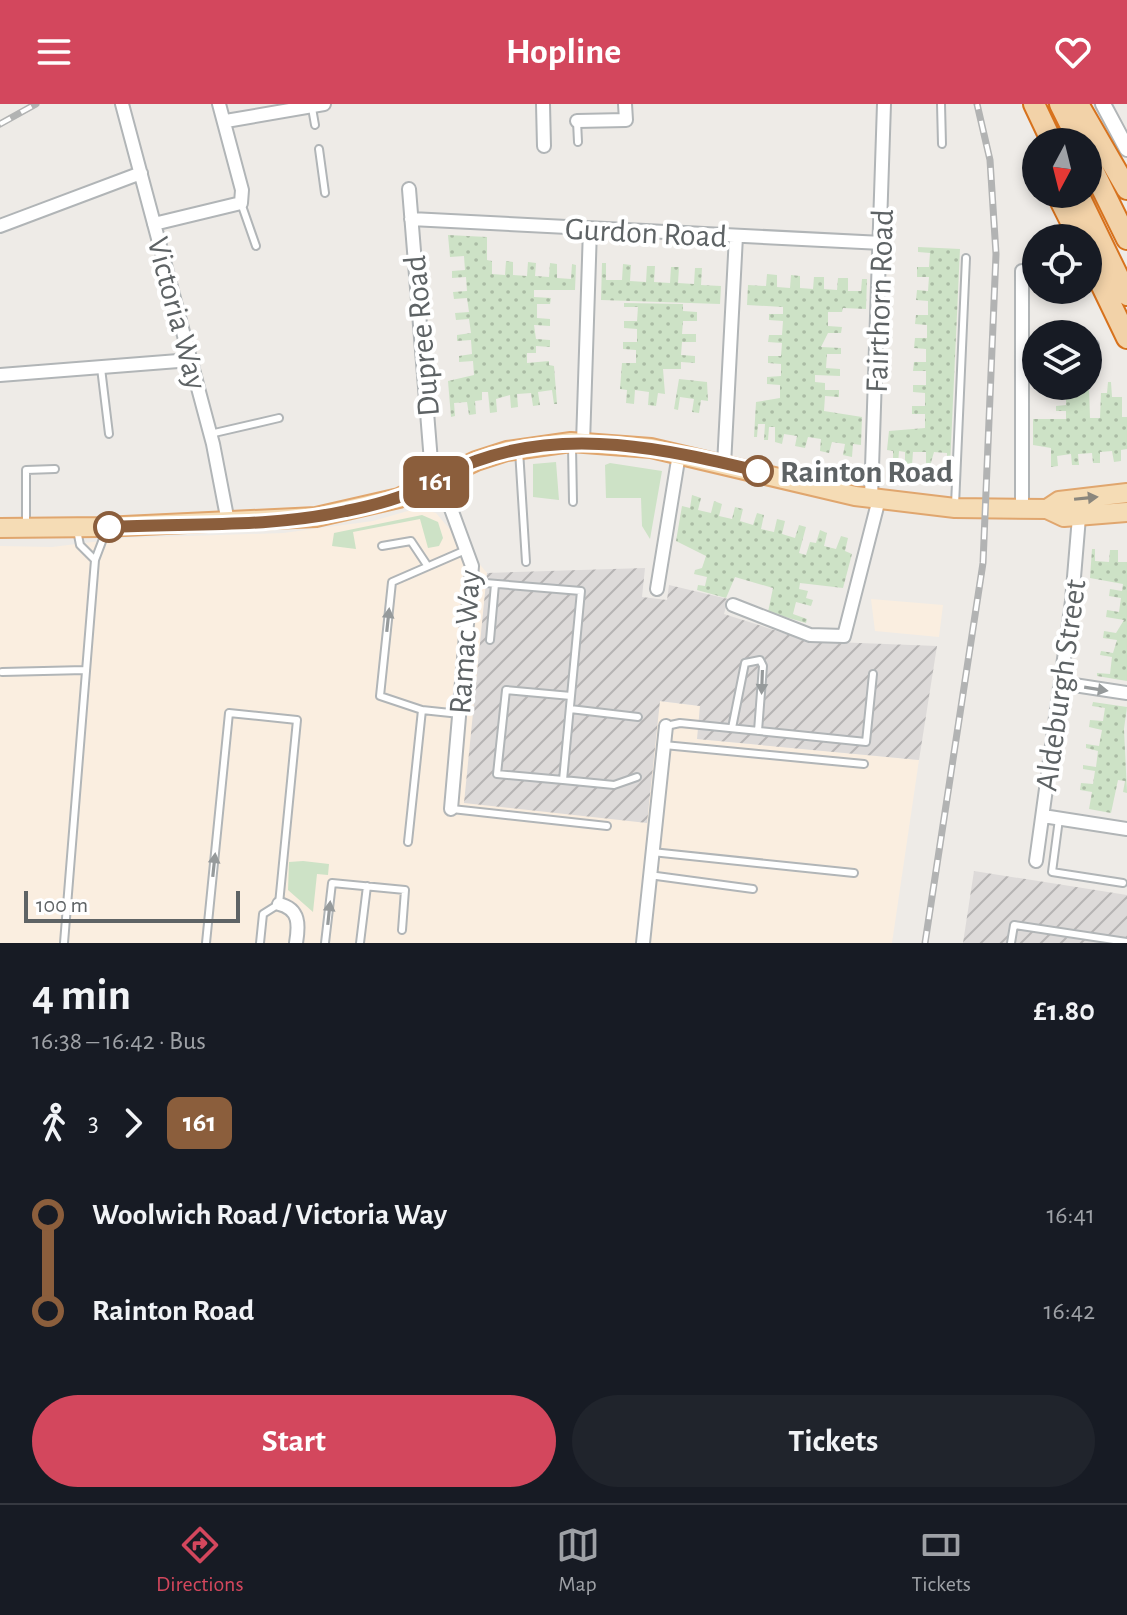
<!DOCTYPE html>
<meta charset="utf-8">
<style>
body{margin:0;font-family:"Alegreya Sans",sans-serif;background:#20242c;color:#f1f3f6;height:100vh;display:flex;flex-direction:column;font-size:30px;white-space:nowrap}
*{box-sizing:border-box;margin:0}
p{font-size:26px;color:#9ea1a6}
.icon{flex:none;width:44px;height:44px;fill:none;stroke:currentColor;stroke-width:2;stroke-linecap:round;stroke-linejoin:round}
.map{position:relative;height:839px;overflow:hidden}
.details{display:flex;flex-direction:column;background:#171b24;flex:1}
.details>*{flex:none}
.badge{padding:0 16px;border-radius:12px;font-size:28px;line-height:52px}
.needle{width:52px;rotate:187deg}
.fabs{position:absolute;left:1022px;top:24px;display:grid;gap:16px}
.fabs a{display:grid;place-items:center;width:80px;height:80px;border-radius:50%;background:#171b24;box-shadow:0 4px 12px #0003;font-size:40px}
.scale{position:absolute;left:24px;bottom:20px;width:216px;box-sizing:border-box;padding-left:8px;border:4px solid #5e6365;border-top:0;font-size:22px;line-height:28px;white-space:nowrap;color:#5e6365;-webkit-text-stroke:6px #fff;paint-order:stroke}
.map>.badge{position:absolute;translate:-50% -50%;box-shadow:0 0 0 4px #fff}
.legs{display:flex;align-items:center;gap:12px;height:88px;padding:0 32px;font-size:26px}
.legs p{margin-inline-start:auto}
.head{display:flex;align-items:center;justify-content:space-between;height:136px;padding:0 32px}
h1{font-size:44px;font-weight:700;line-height:60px}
.cta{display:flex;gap:16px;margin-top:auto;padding:16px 32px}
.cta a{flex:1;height:92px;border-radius:48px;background:#d3475d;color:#fff;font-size:32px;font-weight:700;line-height:92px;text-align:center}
.cta a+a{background:#20242c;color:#f1f3f6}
ul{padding:0 32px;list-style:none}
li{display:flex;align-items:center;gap:28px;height:96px;font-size:30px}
li i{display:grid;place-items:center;width:12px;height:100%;margin:0 10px;background:currentColor}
li i::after{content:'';width:20px;height:20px;margin:-10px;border:6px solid;border-radius:50%;background:#171b24}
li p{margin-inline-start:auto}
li:first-child i{background:linear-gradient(#0000 50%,currentColor 0)}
li:last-child i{background:linear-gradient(currentColor 50%,#0000 0)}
header{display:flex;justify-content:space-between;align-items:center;height:104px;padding:0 32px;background:#d3475d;color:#fff;font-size:36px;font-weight:700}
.tabs{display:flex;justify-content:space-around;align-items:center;height:112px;border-top:2px solid #363941;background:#171b24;font-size:22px;color:#9ea1a6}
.tabs a{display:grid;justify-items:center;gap:4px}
.tabs .on{color:#d3475d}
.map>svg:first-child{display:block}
.commercial{fill:#faeee0}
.industrial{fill:url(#industrial-furrows)}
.green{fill:#cde2c6}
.garden{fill:url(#garden-dots)}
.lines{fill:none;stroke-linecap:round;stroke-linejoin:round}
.service-casing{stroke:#b1b5b7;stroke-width:10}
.minor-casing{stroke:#b1b5b7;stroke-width:16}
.tertiary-casing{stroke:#b1b5b7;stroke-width:18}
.primary-casing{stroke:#e0a66e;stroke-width:22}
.trunk-casing{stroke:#d7721d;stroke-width:24}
.service{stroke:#fff;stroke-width:6}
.minor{stroke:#fff;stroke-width:12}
.tertiary{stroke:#fff;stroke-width:14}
.primary{stroke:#f5dcb5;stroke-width:18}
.trunk{stroke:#f2d2a8;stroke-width:20}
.rail-casing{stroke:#b2b3b3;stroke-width:7}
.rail{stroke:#fff;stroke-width:4;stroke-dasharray:12;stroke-linecap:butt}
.oneway{fill:#8b877d}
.oneway2{fill:#969a9b}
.line-1-casing{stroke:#fff;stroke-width:18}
.line-1{stroke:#8b5e3c;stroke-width:12}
.stop-1-dot{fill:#fff;stroke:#8b5e3c;stroke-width:4}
.labels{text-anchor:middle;stroke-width:8;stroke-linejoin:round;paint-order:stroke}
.street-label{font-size:32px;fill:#5e6365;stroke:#fff}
.stop-label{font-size:32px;font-weight:bold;fill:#5e6365;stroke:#fff;text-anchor:start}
</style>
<header><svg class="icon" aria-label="menu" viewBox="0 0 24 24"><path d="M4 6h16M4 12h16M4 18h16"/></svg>Hopline<svg class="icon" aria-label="heart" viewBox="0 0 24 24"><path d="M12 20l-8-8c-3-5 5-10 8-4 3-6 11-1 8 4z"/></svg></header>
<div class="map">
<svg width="1127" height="839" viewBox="0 0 1127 839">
<defs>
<pattern id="industrial-furrows" width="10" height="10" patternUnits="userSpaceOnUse" patternTransform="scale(2)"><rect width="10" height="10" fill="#dddad9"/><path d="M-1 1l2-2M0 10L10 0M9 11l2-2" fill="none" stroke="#b6b4b4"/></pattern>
<pattern id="garden-dots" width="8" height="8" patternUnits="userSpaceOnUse" patternTransform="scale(2)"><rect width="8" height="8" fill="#cde2c6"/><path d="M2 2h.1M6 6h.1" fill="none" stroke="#aabba4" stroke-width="1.8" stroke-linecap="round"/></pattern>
</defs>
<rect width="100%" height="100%" fill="#eeebe7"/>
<!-- commercial -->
<path class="commercial" d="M 418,404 L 436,409 L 487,469 L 465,699 L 659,597 L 700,602 L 698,635 L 919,656 L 892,839 L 0,839 L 0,442 L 52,443 L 125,434 L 283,429 L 373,417 Z
M 871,495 L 943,501 L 939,533 L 875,527 Z"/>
<!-- industrial -->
<path class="industrial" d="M 645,464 L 642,493 L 667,496 L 669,481 L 728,495 L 724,510 L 808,537 L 937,542 L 919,656 L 697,635 L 700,602 L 660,597 L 647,719 L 464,699 L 487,469 Z
M 974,767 L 1127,791 L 1127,839 L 963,839 Z"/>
<!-- green -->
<path class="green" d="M 556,358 L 559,396 L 533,393 L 533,360 Z
M 610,359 L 662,367 L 650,435 L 642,422 L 641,394 L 606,394 L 605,361 Z
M 422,411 L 438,418 L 443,434 L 439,442 L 428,444 L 420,415 L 353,428 L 356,445 L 332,442 L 334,429 Z
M 303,757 L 329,760 L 328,771 L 317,770 L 313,808 L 288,786 L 289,758 Z"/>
<!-- garden -->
<path class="garden" d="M 448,131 L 487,133 L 487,156 L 492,157 L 492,170 L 505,171 L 506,157 L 513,158 L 513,171 L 527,172 L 528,158 L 536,159 L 535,172 L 549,173 L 550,159 L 557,160 L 557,174 L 571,175 L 572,160 L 576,161 L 575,186 L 534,186 L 534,193 L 551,194 L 550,200 L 537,200 L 537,214 L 550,215 L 550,222 L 534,221 L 536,235 L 550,236 L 550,243 L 536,242 L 536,249 L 527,249 L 527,259 L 549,257 L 549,261 L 554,262 L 557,300 L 554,300 L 552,286 L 538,288 L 540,301 L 533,302 L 531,289 L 517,290 L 518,303 L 511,304 L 510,291 L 496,295 L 497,308 L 490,309 L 488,288 L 482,288 L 482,296 L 475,297 L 476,310 L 469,311 L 467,298 L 454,299 L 455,312 L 451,313 L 448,277 L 474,271 L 473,257 L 459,258 L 459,252 L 472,250 L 471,236 L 457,237 L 457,231 L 471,229 L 469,215 L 456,216 L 455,209 L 469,208 L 467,194 L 454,195 L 453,188 L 467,187 L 466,173 L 452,174 L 452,167 L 465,166 L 464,152 L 450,153 Z
M 918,143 L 960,145 L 950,362 L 947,362 L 947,349 L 934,348 L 930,362 L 926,361 L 926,348 L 913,348 L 912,361 L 905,361 L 905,348 L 899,347 L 898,360 L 893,360 L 893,347 L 887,346 L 889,327 L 925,324 L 925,310 L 912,310 L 912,302 L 925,302 L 925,289 L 913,288 L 913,281 L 926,281 L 926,267 L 913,267 L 914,258 L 926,258 L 926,245 L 914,244 L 915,234 L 927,234 L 927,221 L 915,220 L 916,211 L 928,211 L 928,197 L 916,196 L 917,186 L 928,187 L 929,173 L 917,173 L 917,163 L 929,163 L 930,149 L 918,148 Z
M 602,159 L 606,159 L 606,176 L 622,176 L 623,160 L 631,161 L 630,177 L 646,178 L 647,162 L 655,162 L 654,178 L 670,179 L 671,163 L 679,163 L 678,179 L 694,180 L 695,164 L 702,164 L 701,181 L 721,182 L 720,200 L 601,196 Z
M 767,170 L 777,171 L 777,183 L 790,184 L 791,171 L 800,172 L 800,184 L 813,185 L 814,173 L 824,173 L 824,185 L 837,186 L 838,174 L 848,174 L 848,187 L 861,187 L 862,175 L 867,175 L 866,205 L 843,204 L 842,208 L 828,208 L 828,222 L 842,223 L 841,229 L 828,229 L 821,243 L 841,244 L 841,250 L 827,250 L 826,264 L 840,265 L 840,272 L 815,271 L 815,278 L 825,279 L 825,286 L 839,286 L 839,293 L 825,292 L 824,307 L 862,313 L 861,341 L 853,340 L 852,353 L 843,351 L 845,340 L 832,338 L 829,349 L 820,347 L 821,335 L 808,333 L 805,344 L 795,342 L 797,332 L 784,330 L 782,340 L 775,338 L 775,323 L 769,323 L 768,336 L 764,336 L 765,320 L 758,320 L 757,333 L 754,333 L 756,298 L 780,294 L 780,281 L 767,280 L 767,273 L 781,272 L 781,260 L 768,259 L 768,252 L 781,252 L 782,239 L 768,238 L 769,231 L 782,231 L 783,217 L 769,216 L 769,210 L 783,210 L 783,203 L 747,201 L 748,181 L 766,182 Z
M 624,199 L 683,200 L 683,207 L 697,208 L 697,217 L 683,217 L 682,230 L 696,230 L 696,238 L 682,238 L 681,251 L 695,252 L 695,259 L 681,258 L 681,265 L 663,265 L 665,290 L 658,289 L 656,302 L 648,301 L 649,288 L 635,286 L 634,300 L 626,299 L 627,286 L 620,285 L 622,259 L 636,259 L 636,246 L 623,245 L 623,238 L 637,238 L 637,225 L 624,224 L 624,217 L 637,217 L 638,203 L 624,203 Z
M 1088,254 L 1090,314 L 1100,314 L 1101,289 L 1107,289 L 1108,278 L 1111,278 L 1112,293 L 1122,293 L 1122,313 L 1127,313 L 1127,345 L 1121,346 L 1121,357 L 1114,358 L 1112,347 L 1100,348 L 1100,359 L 1093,359 L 1092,349 L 1078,350 L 1079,361 L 1072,361 L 1071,350 L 1057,352 L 1058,362 L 1051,363 L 1051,344 L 1033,341 L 1033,315 L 1066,315 L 1066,307 L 1056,307 L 1056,302 L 1066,301 L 1066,288 L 1056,287 L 1056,282 L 1088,282 Z
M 679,275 L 707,278 L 708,297 L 701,296 L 699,309 L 692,308 L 694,295 L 680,293 L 678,306 L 674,305 Z
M 692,391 L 701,394 L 698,406 L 711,409 L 714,397 L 722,400 L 719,412 L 732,415 L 735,403 L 743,405 L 740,417 L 753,421 L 757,409 L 764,411 L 761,425 L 774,428 L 777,415 L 785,417 L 782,430 L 795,434 L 799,421 L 806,423 L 799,449 L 806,451 L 810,438 L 816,439 L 820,426 L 827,429 L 824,442 L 836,445 L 841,432 L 848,434 L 845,447 L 852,450 L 843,484 L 800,479 L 799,485 L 808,487 L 806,494 L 813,496 L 811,502 L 796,498 L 793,510 L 807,515 L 806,519 L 768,508 L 773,484 L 735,473 L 726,494 L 697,486 L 698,481 L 705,482 L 707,473 L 694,470 L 695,466 L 702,464 L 706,452 L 676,437 L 682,402 L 690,404 Z
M 1092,445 L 1095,445 L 1095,457 L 1109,458 L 1110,446 L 1118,446 L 1118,458 L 1127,458 L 1127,577 L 1097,572 L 1097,569 L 1110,570 L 1112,553 L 1100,551 L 1101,547 L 1113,549 L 1117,536 L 1103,534 L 1104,527 L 1116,529 L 1124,516 L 1106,513 L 1107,506 L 1119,508 L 1121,494 L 1109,492 L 1110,485 L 1122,487 L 1123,480 L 1090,474 Z
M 1093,598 L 1127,603 L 1124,625 L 1127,689 L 1123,688 L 1125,677 L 1118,676 L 1111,709 L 1089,705 L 1092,688 L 1080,686 L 1081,679 L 1093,680 L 1095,667 L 1083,665 L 1083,661 L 1096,663 L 1098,647 L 1086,644 L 1086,640 L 1099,642 L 1102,626 L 1089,623 L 1090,616 L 1103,617 L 1105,604 L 1092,602 Z"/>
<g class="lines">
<defs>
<path id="service" d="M 941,0 L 942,40
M 312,4 L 315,21
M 577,17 L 578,38
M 319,45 L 325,89
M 241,99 L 256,142
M 101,264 L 109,330
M 210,330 L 279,314
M 572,342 L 573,398
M 519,346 L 526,458
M 955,401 L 966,154
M 26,420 L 26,366 L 55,365
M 77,426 L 80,441 L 95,456
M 382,442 L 411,437 L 427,461
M 473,478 L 581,487 L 563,676 L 497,670 L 506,586 L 571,592
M 490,536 L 495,480
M 2,568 L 85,566
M 570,605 L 638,613
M 460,610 L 422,606 L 380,592 L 392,478 L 468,445
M 666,622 L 680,619 L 866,638 L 873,570
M 732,624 L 745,559 L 760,556 L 763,562 L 758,627
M 664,641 L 864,660
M 563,676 L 614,681 L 637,673
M 452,705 L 607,722
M 1059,715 L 1052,768 L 1123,779
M 408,738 L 422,606
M 652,748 L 854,769
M 649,771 L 753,785
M 64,839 L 95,456 L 106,427
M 206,839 L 229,609 L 297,616 L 279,800 L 263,810 L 260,839
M 325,839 L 332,779 L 405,786 L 402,826
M 360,839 L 367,782
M 1011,839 L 1014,821 L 1127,838"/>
<path id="minor" d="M 122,0 L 213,340 L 228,418
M 543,0 L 544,42
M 226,17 L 324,0
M 577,17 L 626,16 L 625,0
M 409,85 L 432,370 L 447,394 L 472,462 L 451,705
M 411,115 L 882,139
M 154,120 L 241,99 L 242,86 L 219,0
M 0,122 L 141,69
M 1088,242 L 1092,242
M 0,271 L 191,256
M 583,339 L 590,125
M 724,361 L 736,132
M 871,394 L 884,0
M 1022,407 L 1022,167
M 657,485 L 679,350
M 733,501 L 810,531 L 844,532 L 879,395
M 1061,579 L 1127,589
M 1043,712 L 1127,725
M 1036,757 L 1072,497 L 1079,413
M 279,800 C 300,805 299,821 296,839
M 643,839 L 666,622"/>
<path id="tertiary" d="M 1103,0 L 1127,45"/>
<path id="primary" d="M 1047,405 L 1059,397 L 1127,389
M 0,424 L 103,423 L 316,413 L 399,394 L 476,357 L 507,347 L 571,338 L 651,344 L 855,392 L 955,404 L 1047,405 L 1064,413 L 1127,408"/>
<path id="trunk" d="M 1034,0 L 1052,38
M 1060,0 L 1079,38
M 1078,0 L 1127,85
M 1088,56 L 1127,135
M 1057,90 L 1079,134
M 1078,90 L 1127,191
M 1088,153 L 1127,234"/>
</defs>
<!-- service casing -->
<use href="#service" class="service-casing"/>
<!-- minor casing -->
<use href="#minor" class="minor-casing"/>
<!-- tertiary casing -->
<use href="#tertiary" class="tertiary-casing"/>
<!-- primary casing -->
<use href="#primary" class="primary-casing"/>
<!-- trunk casing -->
<use href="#trunk" class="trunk-casing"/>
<!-- service -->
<use href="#service" class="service"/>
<!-- minor -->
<use href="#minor" class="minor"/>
<!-- tertiary -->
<use href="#tertiary" class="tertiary"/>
<!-- primary -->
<use href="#primary" class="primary"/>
<!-- trunk -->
<use href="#trunk" class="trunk"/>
<defs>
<path id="rail" d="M 0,20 L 36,0
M 925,839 L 983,459 L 996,150 L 990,56 L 977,0"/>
</defs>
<!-- rail casing -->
<use href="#rail" class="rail-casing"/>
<!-- rail -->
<use href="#rail" class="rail"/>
</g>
<!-- one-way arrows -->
<defs><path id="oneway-solid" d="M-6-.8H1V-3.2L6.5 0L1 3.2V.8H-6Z" transform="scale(2)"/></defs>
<use class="oneway" href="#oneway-solid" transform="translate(1086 394) rotate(-6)"/>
<g class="oneway2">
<use href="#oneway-solid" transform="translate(388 516) rotate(-84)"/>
<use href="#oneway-solid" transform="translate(762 578) rotate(92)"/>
<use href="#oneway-solid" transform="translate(1096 585) rotate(9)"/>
<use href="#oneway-solid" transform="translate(214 761) rotate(-84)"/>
<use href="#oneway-solid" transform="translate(329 809) rotate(-84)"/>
</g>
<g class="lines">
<defs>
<path id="line-1" d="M 109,423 C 187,419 269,424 346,407 C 372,402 398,395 422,384 C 440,376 458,363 476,357 C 569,323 665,345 758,367"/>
</defs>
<!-- line-1 casing -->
<use href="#line-1" class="line-1-casing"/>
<!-- line-1 -->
<use href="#line-1" class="line-1"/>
</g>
<!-- markers -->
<g class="stop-1-dot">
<circle cx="758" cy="367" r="14"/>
<circle cx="109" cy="423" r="14"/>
</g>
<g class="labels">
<!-- street labels -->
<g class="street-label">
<text transform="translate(646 128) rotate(3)" y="11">Gurdon Road</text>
<text transform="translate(879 197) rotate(-88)" y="11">Fairthorn Road</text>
<text transform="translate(178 209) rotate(75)" y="11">Victoria Way</text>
<text transform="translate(421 232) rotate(-95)" y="11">Dupree Road</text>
<text transform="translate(464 538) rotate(-86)" y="11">Ramac Way</text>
<text transform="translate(1060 581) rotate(-82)" y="11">Aldeburgh Street</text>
</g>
<!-- stop labels -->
<g class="stop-label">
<text x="780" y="378">Rainton Road</text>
</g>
</g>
</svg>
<div class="fabs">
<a><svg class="needle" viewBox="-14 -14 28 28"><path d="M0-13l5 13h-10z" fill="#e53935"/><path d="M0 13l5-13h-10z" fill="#9ea1a6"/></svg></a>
<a><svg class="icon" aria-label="locate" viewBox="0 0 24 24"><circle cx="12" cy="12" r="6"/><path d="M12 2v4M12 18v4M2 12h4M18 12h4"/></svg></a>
<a><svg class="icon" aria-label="layers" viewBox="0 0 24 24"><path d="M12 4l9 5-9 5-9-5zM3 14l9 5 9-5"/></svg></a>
</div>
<div class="scale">100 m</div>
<b class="badge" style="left:436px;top:378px;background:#8b5e3c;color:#fff">161</b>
</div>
<section class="details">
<div class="head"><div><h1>4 min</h1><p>16:38 – 16:42 · Bus</p></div><b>£1.80</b></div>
<div class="legs"><svg class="icon" aria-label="walk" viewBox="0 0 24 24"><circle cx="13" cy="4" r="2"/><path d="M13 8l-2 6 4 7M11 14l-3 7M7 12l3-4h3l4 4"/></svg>3<svg class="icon" aria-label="forward" viewBox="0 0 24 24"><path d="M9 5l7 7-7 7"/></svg><b class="badge" style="background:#8b5e3c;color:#fff">161</b></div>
<ul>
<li><i style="color:#8b5e3c"></i><b>Woolwich Road / Victoria Way</b><p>16:41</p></li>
<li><i style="color:#8b5e3c"></i><b>Rainton Road</b><p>16:42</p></li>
</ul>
<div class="cta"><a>Start</a><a>Tickets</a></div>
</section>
<nav class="tabs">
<a class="on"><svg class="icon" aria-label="directions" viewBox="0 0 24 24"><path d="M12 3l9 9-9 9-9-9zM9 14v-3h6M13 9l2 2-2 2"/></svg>Directions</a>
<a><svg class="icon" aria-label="map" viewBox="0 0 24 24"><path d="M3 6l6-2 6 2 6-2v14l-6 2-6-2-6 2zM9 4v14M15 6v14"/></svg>Map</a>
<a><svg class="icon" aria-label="tickets" viewBox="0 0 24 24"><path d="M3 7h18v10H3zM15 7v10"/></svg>Tickets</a>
</nav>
